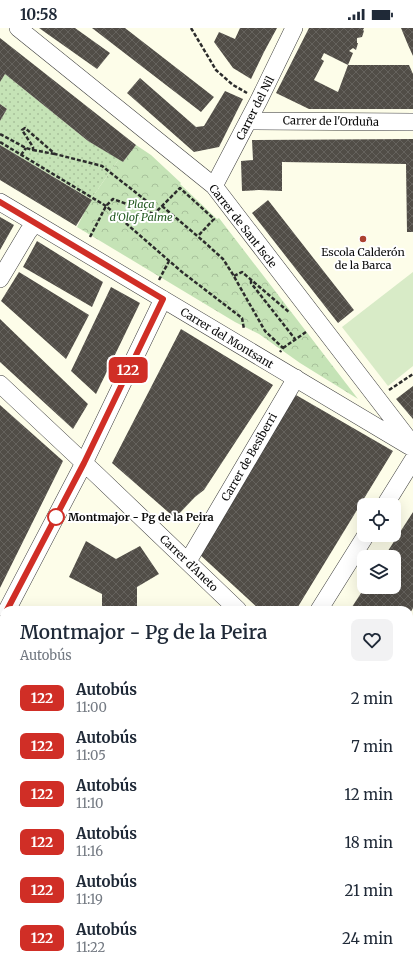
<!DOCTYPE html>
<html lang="es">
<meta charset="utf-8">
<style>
body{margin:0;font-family:Merriweather,serif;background:#f2f2f3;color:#1f2937;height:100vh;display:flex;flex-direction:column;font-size:15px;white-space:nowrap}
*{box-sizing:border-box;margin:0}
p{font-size:13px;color:#747a83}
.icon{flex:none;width:22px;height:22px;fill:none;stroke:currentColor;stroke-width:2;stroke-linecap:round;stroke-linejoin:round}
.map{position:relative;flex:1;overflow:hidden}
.sheet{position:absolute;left:0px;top:578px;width:413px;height:364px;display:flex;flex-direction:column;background:#fff;border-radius:12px 12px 0 0;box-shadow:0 4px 16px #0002}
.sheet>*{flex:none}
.badge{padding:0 8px;border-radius:6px;font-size:14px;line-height:26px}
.buttons{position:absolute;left:357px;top:470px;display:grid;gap:8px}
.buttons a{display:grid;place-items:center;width:44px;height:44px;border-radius:8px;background:#fff;box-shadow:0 4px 16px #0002;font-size:20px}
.map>.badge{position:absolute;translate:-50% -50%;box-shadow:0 0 0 2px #fff}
.round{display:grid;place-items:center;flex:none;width:42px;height:42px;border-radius:8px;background:#f2f2f3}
.head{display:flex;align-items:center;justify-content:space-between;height:68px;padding:0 20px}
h1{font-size:19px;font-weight:600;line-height:30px}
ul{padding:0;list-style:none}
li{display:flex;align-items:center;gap:12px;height:48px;padding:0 20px}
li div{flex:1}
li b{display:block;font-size:15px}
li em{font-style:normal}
li .badge{min-width:44px;font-weight:700;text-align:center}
.status{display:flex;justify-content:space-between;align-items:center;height:28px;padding:0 20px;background:#fff;direction:ltr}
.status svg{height:11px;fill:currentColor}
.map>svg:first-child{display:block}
.industrial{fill:#e8dee8}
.grass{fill:url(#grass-dots)}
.park{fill:url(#park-crowns)}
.pitch{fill:#d8ebc7}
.plaza{fill:url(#plaza-grid)}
.building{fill:url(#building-cross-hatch);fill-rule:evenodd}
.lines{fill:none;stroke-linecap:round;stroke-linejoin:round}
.minor-casing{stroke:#3d3d3d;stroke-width:18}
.path{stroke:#2c2c2c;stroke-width:2.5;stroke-dasharray:4 2;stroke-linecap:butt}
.minor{stroke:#fff;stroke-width:17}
.line-casing{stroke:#fff;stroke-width:9}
.line{stroke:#d02e26;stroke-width:6}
.poi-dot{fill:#ac4130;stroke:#fff;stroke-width:1.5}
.stop-dot{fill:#fff;stroke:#d02e26;stroke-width:2}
.labels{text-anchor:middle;stroke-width:4;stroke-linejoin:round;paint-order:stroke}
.street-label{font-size:11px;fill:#0a0a0a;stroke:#fff}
.park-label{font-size:11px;font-style:italic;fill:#235a21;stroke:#fff}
.poi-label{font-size:11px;fill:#0a0a0a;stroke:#fff}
.stop-label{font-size:11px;font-weight:bold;fill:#0a0a0a;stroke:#fff;text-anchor:start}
</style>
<div class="status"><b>10:58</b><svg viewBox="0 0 49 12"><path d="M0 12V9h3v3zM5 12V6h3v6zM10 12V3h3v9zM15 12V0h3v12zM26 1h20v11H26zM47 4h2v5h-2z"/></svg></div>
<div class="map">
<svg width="413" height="942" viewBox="0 0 413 942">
<defs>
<pattern id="grass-dots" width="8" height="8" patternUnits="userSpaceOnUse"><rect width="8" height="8" fill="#c5e3b6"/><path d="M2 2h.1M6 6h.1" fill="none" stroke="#a8c19b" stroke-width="1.8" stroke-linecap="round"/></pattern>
<pattern id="park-crowns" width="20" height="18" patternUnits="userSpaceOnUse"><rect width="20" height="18" fill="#c5e3b6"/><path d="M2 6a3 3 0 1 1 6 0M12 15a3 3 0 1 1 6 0" fill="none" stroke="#a8c19b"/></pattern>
<pattern id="plaza-grid" width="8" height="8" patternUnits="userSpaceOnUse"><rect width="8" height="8" fill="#ebe9da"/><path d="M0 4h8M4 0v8" fill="none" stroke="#c8c6ba"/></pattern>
<pattern id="building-cross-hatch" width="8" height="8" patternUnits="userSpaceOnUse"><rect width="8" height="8" fill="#514d47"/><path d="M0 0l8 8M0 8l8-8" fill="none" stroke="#65625d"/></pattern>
</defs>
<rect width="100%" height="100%" fill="#fdfde9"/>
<!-- industrial -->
<path class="industrial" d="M 290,938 L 328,938 L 327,942 L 289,942 Z"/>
<!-- grass -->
<path class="grass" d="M 5,46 L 88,113 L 119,131 L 91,171 L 0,117 L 0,93 L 7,81 L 0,76 L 0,54 Z"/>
<!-- park -->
<path class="park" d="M 136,117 L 151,127 L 181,155 L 180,156 L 217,191 L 219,190 L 358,371 L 300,335 L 259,306 L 235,294 L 77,199 L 91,171 L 119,131 L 123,134 Z
M 0,804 L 4,804 L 4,881 L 0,881 Z"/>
<!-- pitch -->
<path class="pitch" d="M 413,244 L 413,338 L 388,358 L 342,299 Z"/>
<!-- plaza -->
<path class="plaza" d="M 0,824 L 4,825 L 4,852 L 0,850 Z"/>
<!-- building -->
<path class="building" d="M 39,0 L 75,0 L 110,25 L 97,41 Z
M 92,0 L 125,0 L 214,69 L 201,84 Z
M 240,0 L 277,0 L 264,24 L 251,51 L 233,40 L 214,14 L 219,4 L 235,11 Z
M 309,0 L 364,0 L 363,2 L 364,3 L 362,9 L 357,10 L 357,15 L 358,15 L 356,22 L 353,20 L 349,23 L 353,25 L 348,37 L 409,37 L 413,46 L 413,81 L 309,81 L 276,65 ZM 324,25 L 348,37 L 338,64 L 314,52 L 324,33 L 321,31 Z
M 401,0 L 413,0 L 413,28 L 408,17 Z
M 0,10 L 136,117 L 123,134 L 88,113 L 5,46 L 0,54 Z
M 140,50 L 196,99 L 204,98 L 225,63 L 243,71 L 219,119 L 194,124 L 127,65 Z
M 0,76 L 7,81 L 0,93 Z
M 413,111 L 413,204 L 407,204 L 406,136 L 282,134 L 282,163 L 259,162 L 242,163 L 241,133 L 253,132 L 252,112 Z
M 0,117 L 92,172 L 76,198 L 0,152 Z
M 268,172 L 354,282 L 338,295 L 252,185 Z
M 0,189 L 14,197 L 0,222 Z
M 37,213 L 103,254 L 92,279 L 23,239 Z
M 19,244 L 89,287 L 66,331 L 1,273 Z
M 111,259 L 140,275 L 96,366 L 71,343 Z
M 0,291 L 88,376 L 73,401 L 0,334 Z
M 181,301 L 273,357 L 204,462 L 195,469 L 175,490 L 112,435 Z
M 413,358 L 413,391 L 396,371 Z
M 296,367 L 393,423 L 296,582 L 260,582 L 198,525 Z
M 0,377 L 63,433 L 0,560 Z
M 413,484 L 413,580 L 409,587 L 409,582 L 350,582 L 365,559 L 394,559 L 394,529 L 384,529 Z
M 86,513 L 116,531 L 140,518 L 159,546 L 137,559 L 137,582 L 102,581 L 102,566 L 69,549 Z
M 413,675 L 413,698 L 409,696 L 409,682 Z
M 409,714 L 413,718 L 413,758 L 409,761 Z
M 0,740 L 4,740 L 4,801 L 0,801 Z
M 413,859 L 413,900 L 409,891 L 409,861 Z
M 0,896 L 4,897 L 4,938 L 273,938 L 273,942 L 0,942 Z
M 409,930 L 413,935 L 413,942 L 363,942 L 360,938 L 409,938 Z"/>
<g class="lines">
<defs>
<path id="minor" d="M 18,0 L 214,158 L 413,417
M 248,93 L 413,94
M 214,158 L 259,72 L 294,0
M 0,174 L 409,418
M 0,251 L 28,204 L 35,195
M 0,356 L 98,448 L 238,582
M 385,477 L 413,432
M 191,528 L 296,350
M 7,582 L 84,435 L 163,271
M 319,582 L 366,507
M 409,643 L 413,636
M 409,672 L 413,665
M 0,705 L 4,705
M 409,907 L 413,916
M 338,942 L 339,938"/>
</defs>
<!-- minor casing -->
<use href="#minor" class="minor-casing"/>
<!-- path -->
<path class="path" d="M 191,0 L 216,42 L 233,57 L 247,65
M 0,106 L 26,120 L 33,122 L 33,119 L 22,102 L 25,100 L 55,126 L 102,138 L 158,182 L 180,160 L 214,191 L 198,208
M 0,114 L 106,178 L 182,244 L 242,290 L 244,301
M 33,122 L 55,126
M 21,127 L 26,120
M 162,178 L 202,212 L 223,231 L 232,245 L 265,303 L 283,320 L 280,324
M 90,209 L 106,178 L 113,171 L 154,186 L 158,182
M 234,248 L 242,244 L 290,285
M 159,252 L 169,233
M 251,252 L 251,255 L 295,311
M 283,320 L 306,304
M 389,362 L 413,346
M 0,810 L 4,810
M 0,836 L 4,837"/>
<!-- minor -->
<use href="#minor" class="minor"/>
</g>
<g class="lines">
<defs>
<path id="line" d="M 0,174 L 163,271 L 84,435 L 7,582"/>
</defs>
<!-- line casing -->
<use href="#line" class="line-casing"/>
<!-- line -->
<use href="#line" class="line"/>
</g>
<!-- markers -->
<circle class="poi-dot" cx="363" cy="211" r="4"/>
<circle class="stop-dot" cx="56" cy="489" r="8"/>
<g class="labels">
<!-- street labels -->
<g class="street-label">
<text transform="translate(255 80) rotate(-63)" y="4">Carrer del Nil</text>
<text transform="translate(331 93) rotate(1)" y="4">Carrer de l'Orduña</text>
<text transform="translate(243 198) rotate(52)" y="4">Carrer de Sant Iscle</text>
<text transform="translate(227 310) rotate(31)" y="4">Carrer del Montsant</text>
<text transform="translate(249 429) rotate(-60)" y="4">Carrer de Besiberri</text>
<text transform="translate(189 535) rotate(44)" y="4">Carrer d'Aneto</text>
</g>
<!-- park labels -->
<g class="park-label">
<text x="141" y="180">Plaça<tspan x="141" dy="13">d'Olof Palme</tspan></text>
</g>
<!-- poi labels -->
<g class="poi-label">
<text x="363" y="228">Escola Calderón<tspan x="363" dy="13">de la Barca</tspan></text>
</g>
<!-- stop labels -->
<g class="stop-label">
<text x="68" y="493">Montmajor - Pg de la Peira</text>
</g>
</g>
</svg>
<div class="buttons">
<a><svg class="icon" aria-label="locate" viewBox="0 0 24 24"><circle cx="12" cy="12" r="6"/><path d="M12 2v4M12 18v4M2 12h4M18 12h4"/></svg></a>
<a><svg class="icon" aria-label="layers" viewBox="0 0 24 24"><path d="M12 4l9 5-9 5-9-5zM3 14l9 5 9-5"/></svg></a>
</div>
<b class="badge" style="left:128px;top:342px;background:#d02e26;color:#fff">122</b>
<section class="sheet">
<div class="head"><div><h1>Montmajor - Pg de la Peira</h1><p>Autobús</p></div><a class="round"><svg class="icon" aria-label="heart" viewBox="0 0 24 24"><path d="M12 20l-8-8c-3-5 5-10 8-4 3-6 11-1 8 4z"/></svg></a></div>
<ul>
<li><span class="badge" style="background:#d02e26;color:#fff">122</span><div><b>Autobús</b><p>11:00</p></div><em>2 min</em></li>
<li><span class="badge" style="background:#d02e26;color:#fff">122</span><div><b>Autobús</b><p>11:05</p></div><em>7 min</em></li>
<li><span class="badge" style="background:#d02e26;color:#fff">122</span><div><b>Autobús</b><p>11:10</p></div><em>12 min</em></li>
<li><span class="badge" style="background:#d02e26;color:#fff">122</span><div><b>Autobús</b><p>11:16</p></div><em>18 min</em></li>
<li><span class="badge" style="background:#d02e26;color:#fff">122</span><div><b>Autobús</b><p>11:19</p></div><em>21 min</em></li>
<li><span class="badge" style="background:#d02e26;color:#fff">122</span><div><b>Autobús</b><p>11:22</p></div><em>24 min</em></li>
</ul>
</section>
</div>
